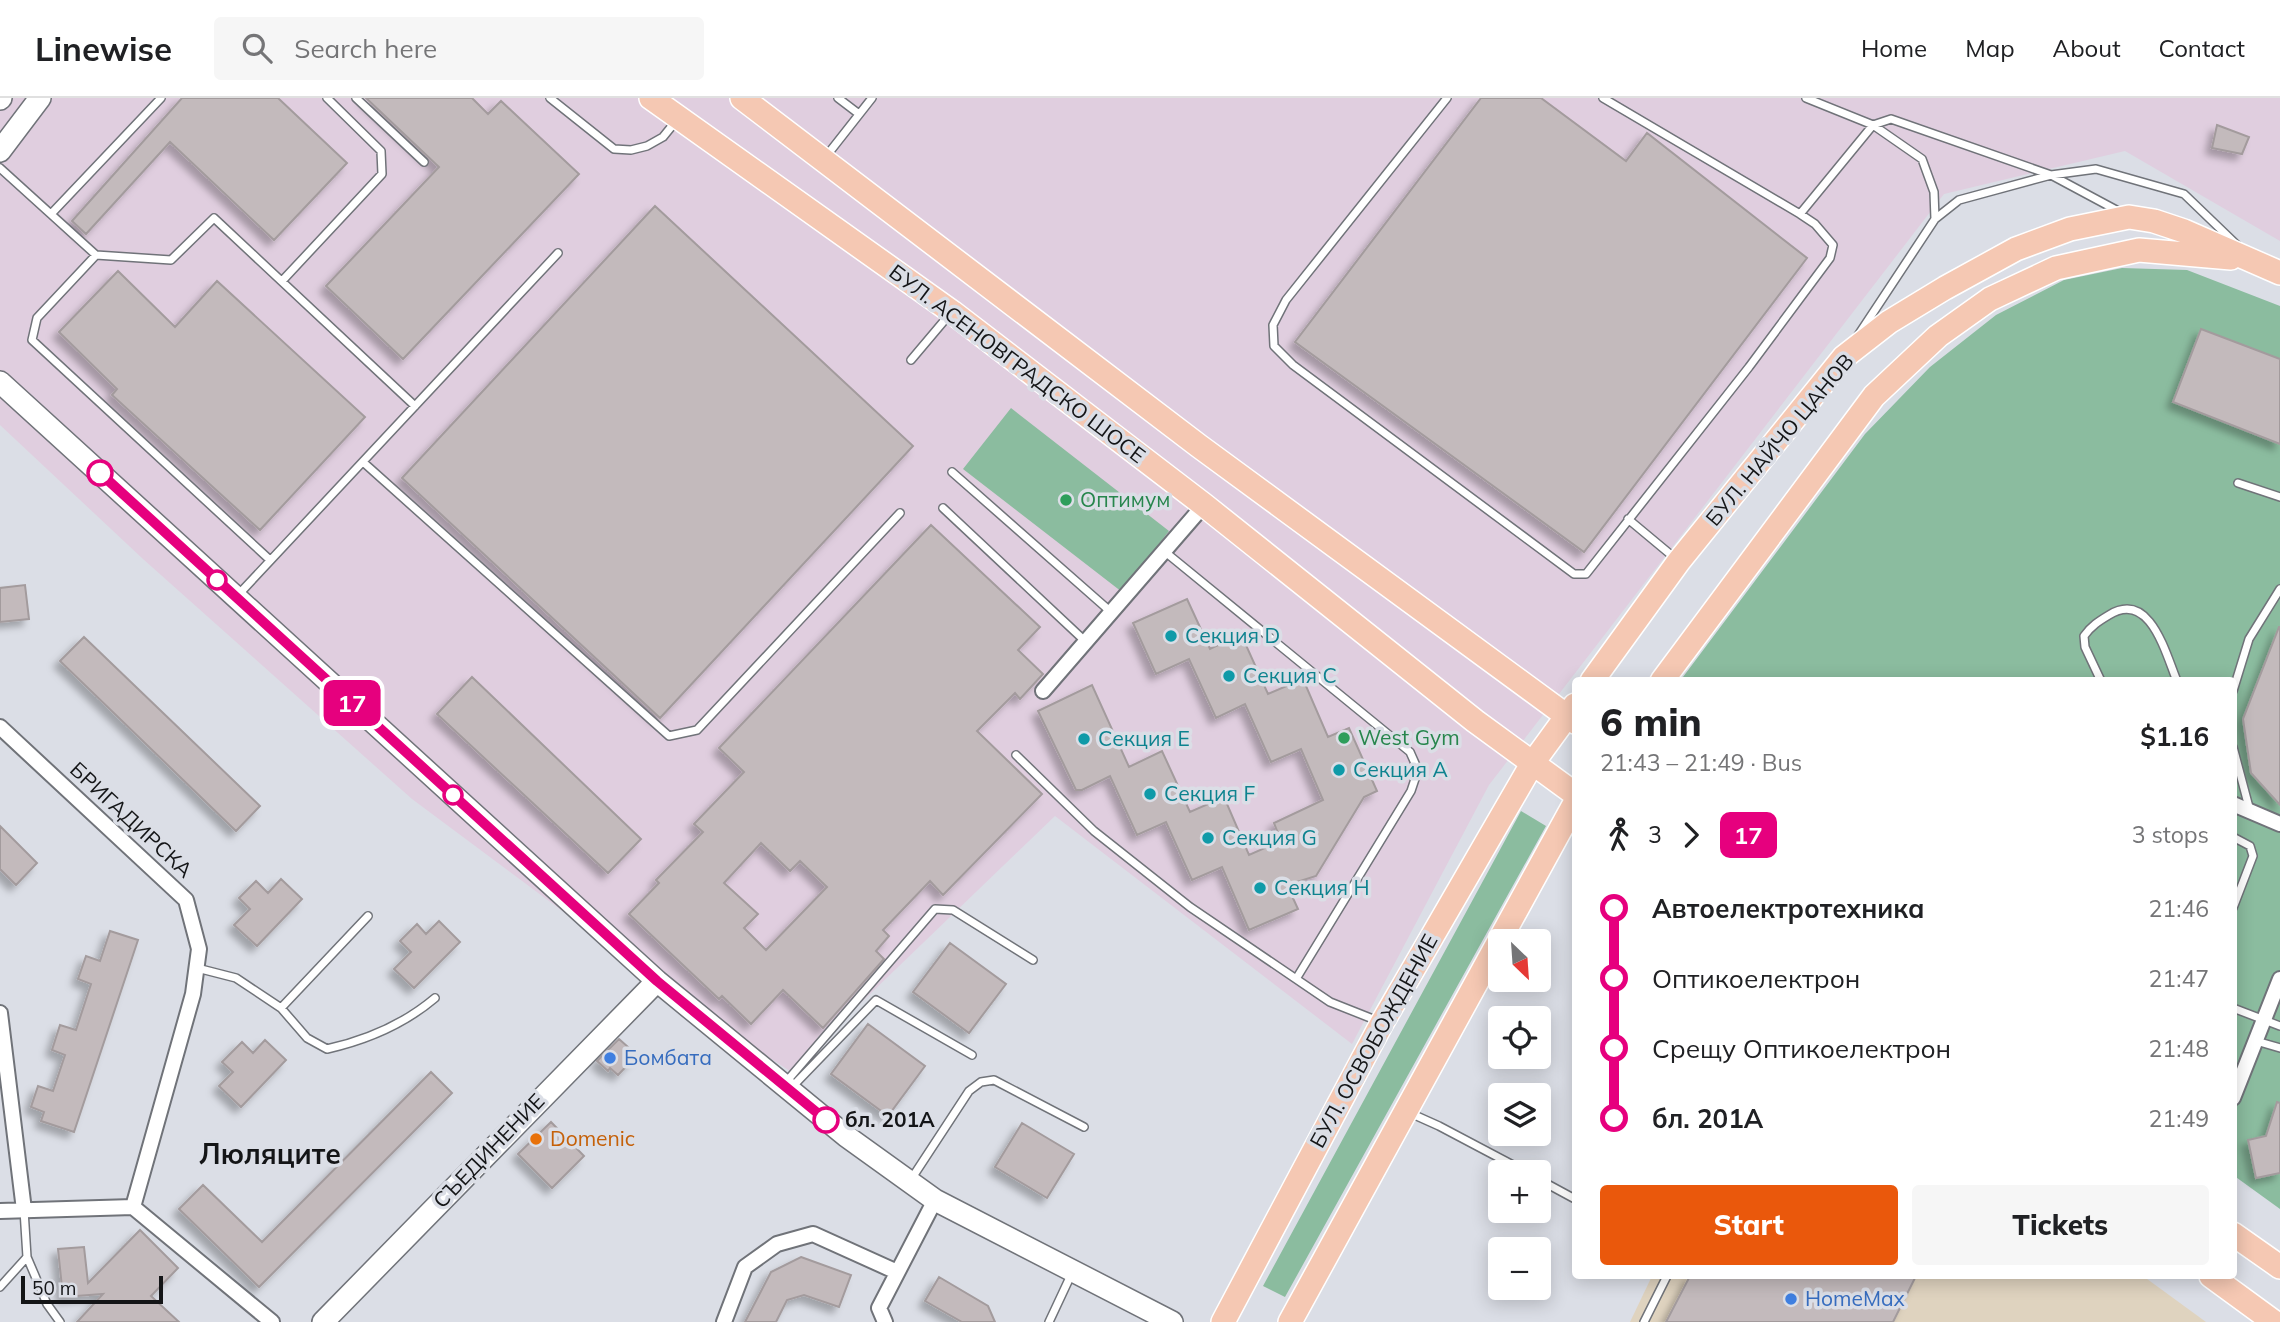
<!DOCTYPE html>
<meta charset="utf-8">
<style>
body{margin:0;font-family:Mulish,sans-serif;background:#f6f6f6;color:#202124;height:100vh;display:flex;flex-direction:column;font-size:26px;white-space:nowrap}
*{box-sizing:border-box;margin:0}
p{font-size:23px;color:#757577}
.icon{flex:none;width:38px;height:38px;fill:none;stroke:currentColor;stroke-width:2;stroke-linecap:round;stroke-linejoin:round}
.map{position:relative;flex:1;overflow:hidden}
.details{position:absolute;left:1572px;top:579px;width:665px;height:602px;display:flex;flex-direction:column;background:#fff;border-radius:7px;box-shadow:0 4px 18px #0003}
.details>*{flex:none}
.badge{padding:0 14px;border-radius:10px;font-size:24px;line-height:46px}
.needle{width:46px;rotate:155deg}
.fabs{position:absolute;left:1488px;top:831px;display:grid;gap:14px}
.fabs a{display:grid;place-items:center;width:63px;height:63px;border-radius:7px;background:#fff;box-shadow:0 4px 18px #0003;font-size:35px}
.scale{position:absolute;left:21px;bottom:18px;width:142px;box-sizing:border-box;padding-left:7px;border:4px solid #141517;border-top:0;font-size:19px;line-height:24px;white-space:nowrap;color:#141517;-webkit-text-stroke:5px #dbdee6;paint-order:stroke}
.map>.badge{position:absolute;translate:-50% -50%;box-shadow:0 0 0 4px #fff}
.legs{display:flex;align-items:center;gap:10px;height:77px;padding:0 28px;font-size:23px}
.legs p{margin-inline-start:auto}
.head{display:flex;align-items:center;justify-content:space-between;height:119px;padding:0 28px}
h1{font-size:38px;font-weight:800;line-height:52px}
.action{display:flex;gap:14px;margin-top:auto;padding:14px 28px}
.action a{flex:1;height:80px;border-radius:7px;background:#ea580c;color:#fff;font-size:28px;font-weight:800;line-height:80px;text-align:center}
.action a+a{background:#f6f6f6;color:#202124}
ul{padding:0 28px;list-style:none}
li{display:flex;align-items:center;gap:24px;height:70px;font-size:26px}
li i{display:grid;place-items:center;width:10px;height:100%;margin:0 9px;background:currentColor}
li i::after{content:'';width:18px;height:18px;margin:-9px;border:5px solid;border-radius:50%;background:#fff}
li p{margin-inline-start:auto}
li:first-child i{background:linear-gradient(#0000 50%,currentColor 0)}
li:last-child i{background:linear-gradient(currentColor 50%,#0000 0)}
header{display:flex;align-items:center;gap:42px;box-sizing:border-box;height:98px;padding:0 35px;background:#fff;border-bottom:2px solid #e0e0e0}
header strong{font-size:33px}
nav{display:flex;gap:38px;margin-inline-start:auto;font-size:24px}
.search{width:490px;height:63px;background:#f6f6f6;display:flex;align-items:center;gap:18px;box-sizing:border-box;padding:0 24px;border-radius:7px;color:#757577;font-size:26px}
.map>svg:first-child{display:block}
.commercial{fill:#dfd3bf}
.industrial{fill:#e0cedf}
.green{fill:#8bbc9f}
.building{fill:#c3babc;stroke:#a39b9d;stroke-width:2;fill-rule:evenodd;filter:url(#shadow)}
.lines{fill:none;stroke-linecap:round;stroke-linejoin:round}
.lane-casing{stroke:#707379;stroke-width:10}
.street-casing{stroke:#707379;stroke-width:18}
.secondary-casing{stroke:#707379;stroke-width:24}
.primary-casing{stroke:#fff;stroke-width:26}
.lane{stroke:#fff;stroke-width:7}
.street{stroke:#fff;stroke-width:14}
.secondary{stroke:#fff;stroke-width:21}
.primary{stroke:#f5c8b3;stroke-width:23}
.line-1-casing{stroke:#fff;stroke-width:16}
.line-1{stroke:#e6007e;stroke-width:10}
.stop-1-dot{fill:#fff;stroke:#e6007e;stroke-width:3.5}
.leisure-dot{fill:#2e9e5b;stroke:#dbdee6;stroke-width:2.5}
.culture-dot{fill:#0f9aa8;stroke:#dbdee6;stroke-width:2.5}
.shop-dot{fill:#3f7fe0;stroke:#dbdee6;stroke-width:2.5}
.food-dot{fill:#e8710a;stroke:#dbdee6;stroke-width:2.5}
.labels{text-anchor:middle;stroke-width:7;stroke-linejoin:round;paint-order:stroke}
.street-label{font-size:21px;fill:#141517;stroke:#dbdee6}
.leisure-label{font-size:21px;fill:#27864d;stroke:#dbdee6;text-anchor:start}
.culture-label{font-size:21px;fill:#0d838f;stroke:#dbdee6;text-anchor:start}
.shop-label{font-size:21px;fill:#366cbe;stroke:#dbdee6;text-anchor:start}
.stop-label{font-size:21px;font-weight:bold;fill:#141517;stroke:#dbdee6;text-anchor:start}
.food-label{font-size:21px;fill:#c56008;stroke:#dbdee6;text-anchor:start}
.district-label{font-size:28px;font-weight:bold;fill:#141517;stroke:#dbdee6}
</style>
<header>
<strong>Linewise</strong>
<div class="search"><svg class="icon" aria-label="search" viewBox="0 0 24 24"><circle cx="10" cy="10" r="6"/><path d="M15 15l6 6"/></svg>Search here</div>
<nav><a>Home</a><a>Map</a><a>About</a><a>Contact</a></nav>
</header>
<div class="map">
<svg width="2280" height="1224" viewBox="0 0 2280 1224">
<defs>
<filter id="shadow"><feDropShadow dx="-6" dy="6" stdDeviation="3.5" flood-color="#0004"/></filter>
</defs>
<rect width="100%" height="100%" fill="#dbdee6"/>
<!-- commercial -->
<path class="commercial" d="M 1652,1178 L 2143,1178 L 2206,1224 L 1630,1224 Z"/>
<!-- industrial -->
<path class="industrial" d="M 0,0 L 2280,0 L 2280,143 L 2125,53 L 1944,96 L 1489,687 L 1352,946 L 1055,718 L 790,973 L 698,914 L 412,701 L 143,461 L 0,327 Z"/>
<!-- green -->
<path class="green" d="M 2122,170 L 2187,172 L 2280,208 L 2280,1111 L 2233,1077 L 2233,583 L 1680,583 L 1865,336 L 1930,269 L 1996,217 L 2064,182 Z
M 1011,310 L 1169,433 L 1122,494 L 963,371 Z
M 1521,713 L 1546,728 L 1285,1199 L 1263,1188 Z"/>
<!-- building -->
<path class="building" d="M 182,0 L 278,0 L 347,65 L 274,142 L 170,44 L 86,136 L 72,123 Z
M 366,0 L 472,0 L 488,16 L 501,3 L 579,76 L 403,261 L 326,188 L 439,69 Z
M 1481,0 L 1541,0 L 1626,63 L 1647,35 L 1807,160 L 1584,454 L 1295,244 Z
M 2217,27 L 2249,39 L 2242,56 L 2212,50 Z
M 655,108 L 913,348 L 660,620 L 402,380 Z
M 118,173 L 175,229 L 217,183 L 365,319 L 260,432 L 112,297 L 117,291 L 59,234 Z
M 2201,231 L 2280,261 L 2280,346 L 2173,304 Z
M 931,427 L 1040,529 L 1018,552 L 1043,576 L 1020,601 L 1015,595 L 977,633 L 1042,696 L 943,797 L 930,783 L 883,832 L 889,838 L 876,853 L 884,861 L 823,930 L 783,892 L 751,926 L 722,898 L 719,901 L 629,816 L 659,785 L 656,782 L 703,734 L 694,726 L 744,674 L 719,650 ZM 761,745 L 790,773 L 800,763 L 827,789 L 766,852 L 744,830 L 758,816 L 724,785 Z
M 25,487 L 29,521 L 0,524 L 0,490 Z
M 1187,501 L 1210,551 L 1241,536 L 1268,596 L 1303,581 L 1328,639 L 1349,630 L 1377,693 L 1364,699 L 1316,778 L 1287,787 L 1298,811 L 1249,832 L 1222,769 L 1192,782 L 1166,724 L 1137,737 L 1110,678 L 1082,692 L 1076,692 L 1038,613 L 1092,587 L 1129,669 L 1162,653 L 1190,714 L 1224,699 L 1249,757 L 1281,743 L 1274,725 L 1323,702 L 1301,651 L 1271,664 L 1245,606 L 1216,620 L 1189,561 L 1156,576 L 1133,525 Z
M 2279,529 L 2280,529 L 2280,707 L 2251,675 L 2243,621 Z
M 84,539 L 260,708 L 236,733 L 60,563 Z
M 472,579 L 641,741 L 608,775 L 437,616 Z
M 0,728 L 37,765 L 16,787 L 0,771 Z
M 281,781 L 302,801 L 257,848 L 234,827 L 250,811 L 239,800 L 256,783 L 268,795 Z
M 439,823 L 460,844 L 414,890 L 394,871 L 411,854 L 400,843 L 417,826 L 426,836 Z
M 110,833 L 138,842 L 74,1034 L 41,1023 L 44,1014 L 31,1009 L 38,988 L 53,993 L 65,957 L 52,952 L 60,927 L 76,932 L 91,886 L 78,881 L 86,858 L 100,863 Z
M 950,845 L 1006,886 L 969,935 L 913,894 Z
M 868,926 L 925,968 L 888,1018 L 831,976 Z
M 619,941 L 637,957 L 618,977 L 610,970 L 608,973 L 597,963 Z
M 265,942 L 286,962 L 241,1009 L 219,988 L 233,974 L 222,964 L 242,944 L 253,955 Z
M 431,974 L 452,995 L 259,1189 L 179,1111 L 203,1087 L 262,1144 Z
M 2277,1004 L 2280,1005 L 2280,1075 L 2256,1080 L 2248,1042 L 2266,1038 Z
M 551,1024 L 584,1058 L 552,1090 L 518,1056 Z
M 1022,1025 L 1074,1056 L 1047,1100 L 995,1069 Z
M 140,1132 L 178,1170 L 151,1198 L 179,1224 L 77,1224 L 103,1196 L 63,1199 L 58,1151 L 84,1149 L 88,1185 Z
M 801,1159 L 851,1177 L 839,1209 L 804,1197 L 787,1202 L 776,1224 L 745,1224 L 771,1174 Z
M 1690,1178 L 1916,1178 L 1893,1224 L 1666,1224 Z
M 939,1179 L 988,1208 L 995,1224 L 962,1224 L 925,1203 Z"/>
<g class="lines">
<defs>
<path id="lane" d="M 356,0 L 424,64
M 550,0 L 614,51 L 631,52 L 647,48 L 663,39 L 676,23
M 838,0 L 859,16
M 1447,0 L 1286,202 L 1273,227 L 1274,248 L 1293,267 L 1574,476 L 1586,476 L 1749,269 L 1830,160 L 1833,147 L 1815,126 L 1800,116 L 1603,0
M 1806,0 L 1873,27 L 1922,61 L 1934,94 L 1935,121 L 1857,239
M 824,61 L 872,0
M 0,70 L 96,157
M 51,116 L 161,0
M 1800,116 L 1873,27 L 1891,21 L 2051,77 L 2096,71 L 2184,96 L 2237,147
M 1935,121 L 1959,102 L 2051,77 L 2120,114
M 282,183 L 382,76 L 381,53 L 327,0
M 911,262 L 949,217
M 363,364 L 669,638 L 697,632 L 900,415
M 952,374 L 1111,514
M 2238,385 L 2280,399
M 943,410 L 1086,544
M 1628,421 L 1676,461
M 1164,453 L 1410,654 L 1418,672 L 1411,693 L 1296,881
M 270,462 L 32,242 L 37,220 L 96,157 L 171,162 L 214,120 L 415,308
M 239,496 L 558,155
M 2101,583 L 2085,549 L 2084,538 C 2091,528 2099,523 2109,517 C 2150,492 2165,554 2177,583
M 2233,593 L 2249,541 L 2280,491
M 2233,649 L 2250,713
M 1016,657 L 1094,733 L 1190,809 L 1330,904 L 1378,923
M 2233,739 L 2250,748 L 2253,758 L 2233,810
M 197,870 L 236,880 L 281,910 L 307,940 L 327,951 C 367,942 403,927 435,900
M 281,910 L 368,818
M 2233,910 L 2280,928
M 2256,943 L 2280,950
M 786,984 L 935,811 L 953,812 L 1033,862
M 792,989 L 876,902 L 972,957
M 1410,1015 L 1439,1028 L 1526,1074
M 1538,1081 L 1575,1101
M 910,1083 L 969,993 L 981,984 L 994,982 L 1084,1029
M 27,1159 L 47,1206 L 60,1224
M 0,1189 L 27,1159 L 24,1112
M 1049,1224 L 1071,1177
M 1644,1224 L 1667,1178"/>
<path id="street" d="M 1043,593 L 1204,407
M 0,629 L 186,802 L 199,851 L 193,896 L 133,1109
M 2233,706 L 2280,726
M 0,915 L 24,1112
M 2233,1000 L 2280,881
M 0,1113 L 133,1109 L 272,1224
M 724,1224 L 745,1169 L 777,1146 L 813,1136 L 897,1174
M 885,1224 L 879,1210 L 935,1102"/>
<path id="secondary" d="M 0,1 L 1,0
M 0,53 L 40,0
M 0,284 L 657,883 L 846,1038 L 935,1102 L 1172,1224
M 323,1224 L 657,883"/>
<path id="primary" d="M 651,0 L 952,214 L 1204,407 L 1475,623 L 1575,696
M 742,0 L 1199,348 L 1575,624
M 1592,583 L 1679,463 L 1844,259 L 1889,224 L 1945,190 L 2016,151 L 2070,131 L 2129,119 L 2154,123 L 2184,133 L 2280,175
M 1662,583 L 1874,298 L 1938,238 L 1990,201 L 2056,170 L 2139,152 L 2231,160
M 2233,1136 L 2280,1169
M 2211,1178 L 2274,1224
M 1223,1224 L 1382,925 L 1532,666 L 1575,607
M 1290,1224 L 1575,705"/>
</defs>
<!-- lane casing -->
<use href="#lane" class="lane-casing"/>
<!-- street casing -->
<use href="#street" class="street-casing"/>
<!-- secondary casing -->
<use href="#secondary" class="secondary-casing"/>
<!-- primary casing -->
<use href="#primary" class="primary-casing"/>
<!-- lane -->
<use href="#lane" class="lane"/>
<!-- street -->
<use href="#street" class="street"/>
<!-- secondary -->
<use href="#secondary" class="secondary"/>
<!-- primary -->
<use href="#primary" class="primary"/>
</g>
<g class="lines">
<defs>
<path id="line-1" d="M 100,375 L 657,883 L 826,1022"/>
</defs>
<!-- line-1 casing -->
<use href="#line-1" class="line-1-casing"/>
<!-- line-1 -->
<use href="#line-1" class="line-1"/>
</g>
<!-- markers -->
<g class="stop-1-dot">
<circle cx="100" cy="375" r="12"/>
<circle cx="217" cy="482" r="9"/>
<circle cx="453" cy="697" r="9"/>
<circle cx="826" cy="1022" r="12"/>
</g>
<g class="leisure-dot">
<circle cx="1066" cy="402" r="7"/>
<circle cx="1344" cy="640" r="7"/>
</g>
<g class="culture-dot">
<circle cx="1171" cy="538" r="7"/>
<circle cx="1229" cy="578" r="7"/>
<circle cx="1084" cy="641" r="7"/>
<circle cx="1339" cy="672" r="7"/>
<circle cx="1150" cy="696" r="7"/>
<circle cx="1208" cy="740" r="7"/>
<circle cx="1260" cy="790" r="7"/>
</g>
<g class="shop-dot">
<circle cx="610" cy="960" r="7"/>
<circle cx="1791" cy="1201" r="7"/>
</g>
<circle class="food-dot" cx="536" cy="1041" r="7"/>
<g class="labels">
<!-- street labels -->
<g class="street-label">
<text transform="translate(1017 266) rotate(37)" y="7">БУЛ. АСЕНОВГРАДСКО ШОСЕ</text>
<text transform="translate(1780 342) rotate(-50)" y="7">БУЛ. НАЙЧО ЦАНОВ</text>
<text transform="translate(131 722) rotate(43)" y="7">БРИГАДИРСКА</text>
<text transform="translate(1374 943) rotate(-61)" y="7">БУЛ. ОСВОБОЖДЕНИЕ</text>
<text transform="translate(489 1053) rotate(-46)" y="7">СЪЕДИНЕНИЕ</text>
</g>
<!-- leisure labels -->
<g class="leisure-label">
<text x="1080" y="409">Оптимум</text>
<text x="1358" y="647">West Gym</text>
</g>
<!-- culture labels -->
<g class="culture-label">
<text x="1185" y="545">Секция D</text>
<text x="1243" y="585">Секция C</text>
<text x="1098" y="648">Секция E</text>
<text x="1353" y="679">Секция A</text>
<text x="1164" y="703">Секция F</text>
<text x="1222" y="747">Секция G</text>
<text x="1274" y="797">Секция H</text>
</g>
<!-- shop labels -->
<g class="shop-label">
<text x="624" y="967">Бомбата</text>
<text x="1805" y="1208">HomeMax</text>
</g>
<!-- stop labels -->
<g class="stop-label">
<text x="845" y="1029">бл. 201А</text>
</g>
<!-- food labels -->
<g class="food-label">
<text x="550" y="1048">Domenic</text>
</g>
<!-- district labels -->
<g class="district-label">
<text x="270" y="1066">Люляците</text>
</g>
</g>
</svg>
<div class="fabs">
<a><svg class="needle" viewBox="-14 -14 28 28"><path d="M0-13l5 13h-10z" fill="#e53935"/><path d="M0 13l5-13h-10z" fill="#757577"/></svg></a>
<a><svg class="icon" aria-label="locate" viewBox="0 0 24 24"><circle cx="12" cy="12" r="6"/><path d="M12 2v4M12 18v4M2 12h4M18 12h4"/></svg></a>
<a><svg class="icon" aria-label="layers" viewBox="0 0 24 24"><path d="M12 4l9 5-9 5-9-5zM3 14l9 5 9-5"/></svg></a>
<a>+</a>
<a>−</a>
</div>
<div class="scale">50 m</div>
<b class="badge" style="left:352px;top:605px;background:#e6007e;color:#fff">17</b>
<section class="details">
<div class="head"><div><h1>6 min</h1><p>21:43 – 21:49 · Bus</p></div><b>$1.16</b></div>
<div class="legs"><svg class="icon" aria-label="walk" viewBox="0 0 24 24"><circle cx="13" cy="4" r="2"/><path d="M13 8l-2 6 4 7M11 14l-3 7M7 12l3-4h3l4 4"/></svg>3<svg class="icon" aria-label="forward" viewBox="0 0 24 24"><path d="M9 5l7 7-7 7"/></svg><b class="badge" style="background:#e6007e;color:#fff">17</b><p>3 stops</p></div>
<ul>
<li><i style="color:#e6007e"></i><b>Автоелектротехника</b><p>21:46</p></li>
<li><i style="color:#e6007e"></i><span>Оптикоелектрон</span><p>21:47</p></li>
<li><i style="color:#e6007e"></i><span>Срещу Оптикоелектрон</span><p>21:48</p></li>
<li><i style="color:#e6007e"></i><b>бл. 201А</b><p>21:49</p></li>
</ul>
<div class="action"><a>Start</a><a>Tickets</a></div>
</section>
</div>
